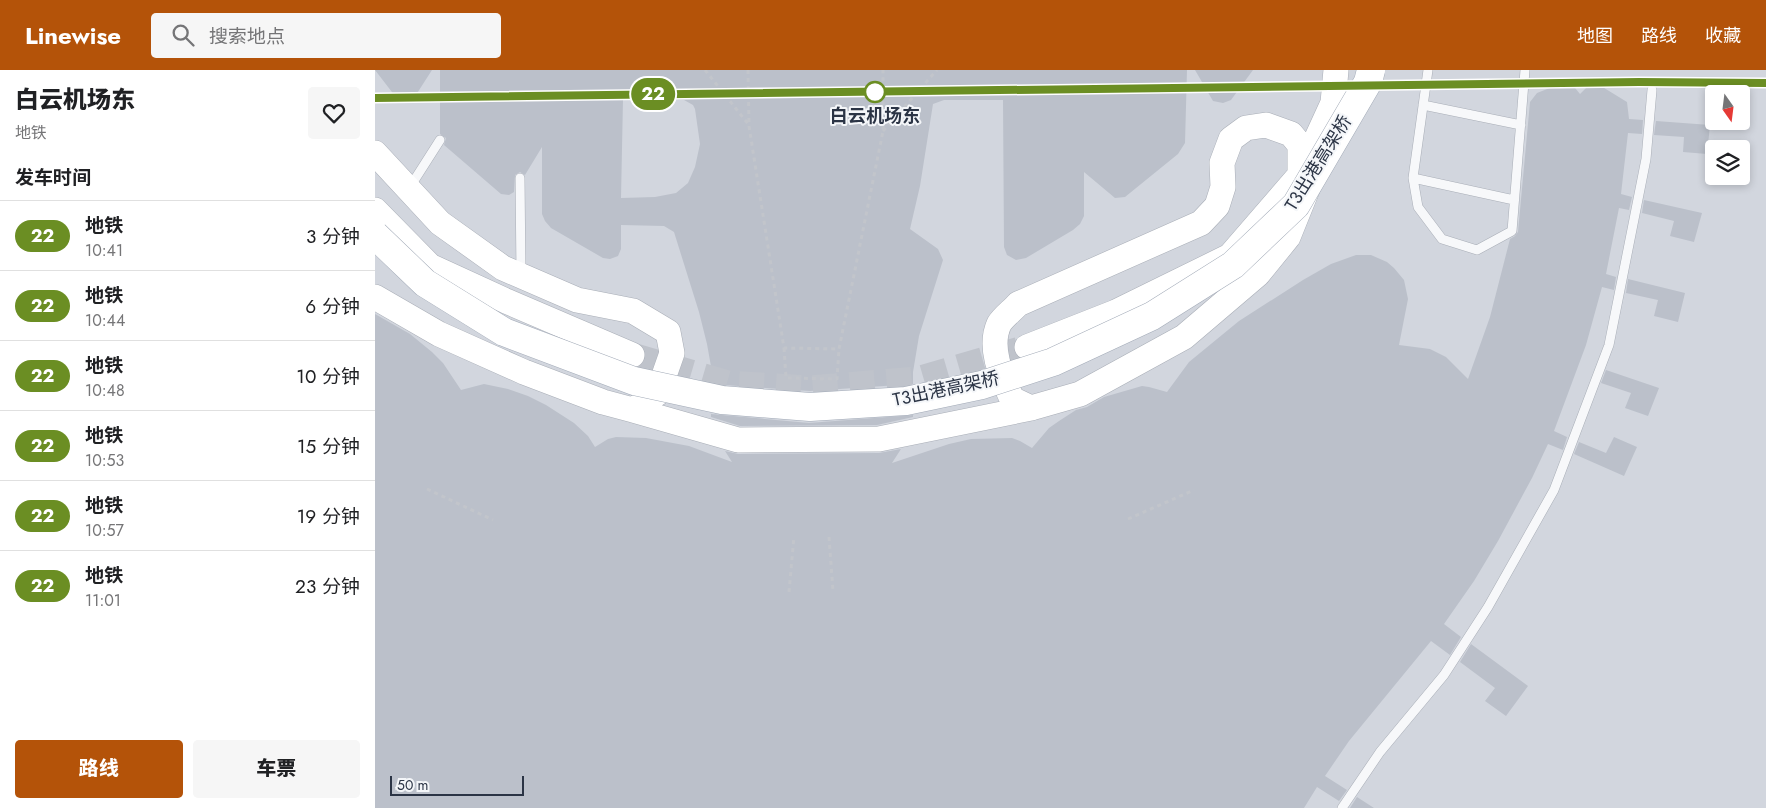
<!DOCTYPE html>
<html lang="zh">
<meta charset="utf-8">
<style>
body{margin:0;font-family:Jost,"Noto Sans SC",sans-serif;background:#f6f6f6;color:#202124;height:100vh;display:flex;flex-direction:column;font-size:19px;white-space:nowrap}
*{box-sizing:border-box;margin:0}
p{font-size:16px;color:#757577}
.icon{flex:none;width:28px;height:28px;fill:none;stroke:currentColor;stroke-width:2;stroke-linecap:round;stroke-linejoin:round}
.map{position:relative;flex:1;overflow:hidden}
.side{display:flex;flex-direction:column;background:#fff;width:375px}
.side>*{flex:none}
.badge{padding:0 10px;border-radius:16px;font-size:18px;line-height:32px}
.needle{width:32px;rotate:166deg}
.fabs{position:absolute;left:1330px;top:15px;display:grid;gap:10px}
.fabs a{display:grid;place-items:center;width:45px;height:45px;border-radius:5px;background:#fff;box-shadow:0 2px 8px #0003;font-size:25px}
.scale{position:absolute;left:15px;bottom:12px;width:134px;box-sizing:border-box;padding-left:5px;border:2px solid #2b3445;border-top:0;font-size:14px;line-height:18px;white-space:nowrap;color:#2b3445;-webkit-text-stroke:4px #f4f6f9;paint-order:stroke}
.map>.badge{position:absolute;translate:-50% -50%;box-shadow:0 0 0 2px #fff}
h2{padding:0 15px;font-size:19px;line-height:45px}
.round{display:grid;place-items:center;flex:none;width:52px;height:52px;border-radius:5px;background:#f6f6f6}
.headline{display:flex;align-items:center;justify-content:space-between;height:85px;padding:0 15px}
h1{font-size:24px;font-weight:800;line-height:38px}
.button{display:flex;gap:10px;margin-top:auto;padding:10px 15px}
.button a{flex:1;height:58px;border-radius:5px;background:#b45309;color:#fff;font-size:20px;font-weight:800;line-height:58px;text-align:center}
.button a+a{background:#f6f6f6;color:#202124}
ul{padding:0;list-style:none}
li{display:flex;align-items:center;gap:15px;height:70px;padding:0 15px;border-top:1px solid #e0e0e0}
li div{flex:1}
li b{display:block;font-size:19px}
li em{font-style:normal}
li .badge{min-width:55px;font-weight:700;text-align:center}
header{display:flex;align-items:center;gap:30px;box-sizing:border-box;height:70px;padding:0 25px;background:#b45309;color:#fff}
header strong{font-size:24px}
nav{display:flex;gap:28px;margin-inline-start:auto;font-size:18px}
.search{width:350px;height:45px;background:#f6f6f6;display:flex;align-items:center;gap:12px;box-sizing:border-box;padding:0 18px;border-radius:5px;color:#757577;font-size:19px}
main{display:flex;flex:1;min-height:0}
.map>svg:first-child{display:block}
.built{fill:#d2d6de;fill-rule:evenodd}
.building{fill:#bbc0ca;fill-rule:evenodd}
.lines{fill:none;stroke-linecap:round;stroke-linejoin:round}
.secondary-tunnel{stroke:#bfc3cb;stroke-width:25;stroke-dasharray:25 12;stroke-linecap:butt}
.lane-casing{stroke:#a9aeb7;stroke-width:10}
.secondary-casing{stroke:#a9aeb7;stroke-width:26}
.path{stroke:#c2c5cb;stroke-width:3;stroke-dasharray:4 4;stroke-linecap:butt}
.lane{stroke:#f7f8fa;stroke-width:9}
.secondary{stroke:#fff;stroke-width:25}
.primary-bridge-casing{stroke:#a3abb8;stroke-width:29;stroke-linecap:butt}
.primary-bridge{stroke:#fff;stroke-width:28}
.line-casing{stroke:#fff;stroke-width:11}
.line{stroke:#6b8e23;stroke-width:8}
.stop-dot{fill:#fff;stroke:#6b8e23;stroke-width:2.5}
.labels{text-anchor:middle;stroke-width:4;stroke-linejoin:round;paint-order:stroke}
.stop-label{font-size:18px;font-weight:bold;fill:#2b3445;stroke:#f4f6f9}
.street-label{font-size:18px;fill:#2b3445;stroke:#f4f6f9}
</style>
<header>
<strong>Linewise</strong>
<div class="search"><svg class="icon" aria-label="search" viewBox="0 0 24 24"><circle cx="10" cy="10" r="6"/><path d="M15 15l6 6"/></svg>搜索地点</div>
<nav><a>地图</a><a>路线</a><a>收藏</a></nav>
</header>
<main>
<section class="side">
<div class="headline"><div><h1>白云机场东</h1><p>地铁</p></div><a class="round"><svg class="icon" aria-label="heart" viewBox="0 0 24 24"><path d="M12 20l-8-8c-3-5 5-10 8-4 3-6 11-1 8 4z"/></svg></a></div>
<h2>发车时间</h2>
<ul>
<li><span class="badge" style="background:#6b8e23;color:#fff">22</span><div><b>地铁</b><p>10:41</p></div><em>3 分钟</em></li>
<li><span class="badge" style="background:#6b8e23;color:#fff">22</span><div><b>地铁</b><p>10:44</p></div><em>6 分钟</em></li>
<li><span class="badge" style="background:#6b8e23;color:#fff">22</span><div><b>地铁</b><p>10:48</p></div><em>10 分钟</em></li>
<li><span class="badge" style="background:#6b8e23;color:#fff">22</span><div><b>地铁</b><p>10:53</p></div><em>15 分钟</em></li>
<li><span class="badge" style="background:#6b8e23;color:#fff">22</span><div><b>地铁</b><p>10:57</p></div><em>19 分钟</em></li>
<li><span class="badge" style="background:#6b8e23;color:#fff">22</span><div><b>地铁</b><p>11:01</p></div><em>23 分钟</em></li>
</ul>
<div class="button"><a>路线</a><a>车票</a></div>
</section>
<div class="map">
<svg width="1391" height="738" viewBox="0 0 1391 738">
<rect width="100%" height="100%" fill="#e4e7ec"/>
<!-- built -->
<path class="built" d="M 0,0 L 1391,0 L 1391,738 L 0,738 ZM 1339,24 L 1366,24 L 1366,51 L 1339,51 ZM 1339,79 L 1366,79 L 1366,106 L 1339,106 Z"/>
<!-- building -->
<path class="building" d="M 0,0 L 57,0 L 39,28 L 30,31 L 20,26 Z
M 65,0 L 812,0 L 810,73 L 803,84 L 750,127 L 740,128 L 709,102 L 709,146 L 705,154 L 698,160 L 651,188 L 641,190 L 632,185 L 629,177 L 628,30 L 569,30 L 558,34 L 545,116 L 535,159 L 563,179 L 568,190 L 544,266 L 538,302 L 538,314 L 435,321 L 349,315 L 337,312 L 337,302 L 332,274 L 324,242 L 299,162 L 289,156 L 246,155 L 246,179 L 243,186 L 235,189 L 228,188 L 176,158 L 170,151 L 167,144 L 167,77 L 150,105 L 145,102 L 140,105 L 139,122 L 134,125 L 126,124 L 69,75 L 71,68 L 65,64 ZM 248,29 L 309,30 L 318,35 L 320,39 L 325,74 L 320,97 L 313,113 L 301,123 L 280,127 L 246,128 Z
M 820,0 L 878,0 L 856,30 L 848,33 L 838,31 Z
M 1190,12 L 1196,13 L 1205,24 L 1214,15 L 1221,13 L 1252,32 L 1254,49 L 1268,50 L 1267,64 L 1253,63 L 1246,124 L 1257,127 L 1254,140 L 1244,138 L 1231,204 L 1241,207 L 1239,220 L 1227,217 L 1211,275 L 1179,361 L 1192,367 L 1188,380 L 1173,374 L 1157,408 L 1123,471 L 1099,511 L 1069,554 L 1086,567 L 1075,585 L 1056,571 L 974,671 L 950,706 L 972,720 L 964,731 L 942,717 L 929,738 L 0,738 L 0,244 L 35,264 L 57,282 L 68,293 L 86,320 L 109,314 L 133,319 L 153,326 L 171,335 L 199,353 L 213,366 L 220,377 L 233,369 L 241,367 L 271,368 L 314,376 L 357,392 L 350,381 L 363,384 L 504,383 L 526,379 L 517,393 L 574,374 L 596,369 L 637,368 L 645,371 L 657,378 L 674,358 L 684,351 L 701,340 L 712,337 L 729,327 L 767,316 L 774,317 L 792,322 L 814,292 L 864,251 L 928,210 L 956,194 L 981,185 L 996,185 L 1012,192 L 1019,198 L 1029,210 L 1033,229 L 1024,275 L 1055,279 L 1071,287 L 1093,309 L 1115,247 L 1135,169 L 1140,166 L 1143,162 L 1155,32 L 1162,23 Z
M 1281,51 L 1335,55 L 1332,84 L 1308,82 L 1309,67 L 1279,65 Z
M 1269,130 L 1327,143 L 1319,172 L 1295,166 L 1299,151 L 1267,143 Z
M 1253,209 L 1310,223 L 1303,252 L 1279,246 L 1283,230 L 1251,223 Z
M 1231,300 L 1284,318 L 1273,346 L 1250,338 L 1256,323 L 1226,313 Z
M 336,344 L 434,353 L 538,345 L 538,347 L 502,355 L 365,356 L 336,347 Z
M 1239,367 L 1262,377 L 1249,406 L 1199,384 L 1204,372 L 1231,383 Z
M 1096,574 L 1153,616 L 1131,646 L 1110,631 L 1120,618 L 1085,592 Z
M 982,727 L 999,738 L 975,738 Z"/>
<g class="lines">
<!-- secondary-tunnel -->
<path class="secondary-tunnel" d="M 257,285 L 353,313 L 434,318 L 542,309 L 652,277"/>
<defs>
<path id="lane" d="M 1053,0 L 1038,108 L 1043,137 L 1067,169 L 1102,180 L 1137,161 L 1150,0
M 1048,35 L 1146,55
M 145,108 L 146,203
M 1038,108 L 1139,130
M 35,117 L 65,70
M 967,738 L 1005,682 L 1069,605 L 1113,537 L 1179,420 L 1234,275 L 1271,89 L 1277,20"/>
<path id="secondary" d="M 0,83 L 65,153 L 128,198 L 202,230 L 258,241 L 293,262 L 297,283 L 283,323 L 258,340 L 228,332 L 149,302 L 64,264 L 0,227
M 925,105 L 925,75 L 916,64 L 891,55 L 871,58 L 856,69 L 847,93 L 848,117 L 842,136 L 826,153 L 643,234 C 638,240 628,247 624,254 C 613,278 627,307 637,329 L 656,338 L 705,324 L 809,267 L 883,204 L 913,167 L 942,95 L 951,49
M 0,140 L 55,196 L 131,231 L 257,285
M 652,277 L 741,242 L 855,186 L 925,105 L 958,33 L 961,0
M 258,340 L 363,370 L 504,369 L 656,338"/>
</defs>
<!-- lane casing -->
<use href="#lane" class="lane-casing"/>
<!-- secondary casing -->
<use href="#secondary" class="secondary-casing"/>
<!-- path -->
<path class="path" d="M 330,0 L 374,55
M 373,0 L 374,56 L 409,278 L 464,279 L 508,61 L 508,0
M 508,61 L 562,0
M 409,278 L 411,308 L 462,309 L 464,279
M 52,419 L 118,450
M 753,449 L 819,420
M 454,467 L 458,521
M 414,522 L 419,466"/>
<!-- lane -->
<use href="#lane" class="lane"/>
<!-- secondary -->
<use href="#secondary" class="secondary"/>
<defs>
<path id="primary-bridge" d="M 0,165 L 50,213 L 129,262 L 259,311 L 347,330 L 435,337 L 531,331 L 607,315 L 678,292 L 777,246 L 858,195 L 921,135 L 993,12 L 996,0"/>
</defs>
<!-- primary-bridge casing -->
<use href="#primary-bridge" class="primary-bridge-casing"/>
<!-- primary-bridge -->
<use href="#primary-bridge" class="primary-bridge"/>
</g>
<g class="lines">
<defs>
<path id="line" d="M 0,28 L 1264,12 L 1391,13"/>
</defs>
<!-- line casing -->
<use href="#line" class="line-casing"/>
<!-- line -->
<use href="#line" class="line"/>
</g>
<!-- markers -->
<circle class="stop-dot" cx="500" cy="22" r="10"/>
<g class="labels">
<!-- stop labels -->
<g class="stop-label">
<text x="500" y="52">白云机场东</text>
</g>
<!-- street labels -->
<g class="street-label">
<text transform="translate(943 93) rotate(-58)" y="6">T3出港高架桥</text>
<text transform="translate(571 319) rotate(-12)" y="6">T3出港高架桥</text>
</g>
</g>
</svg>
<div class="fabs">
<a><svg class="needle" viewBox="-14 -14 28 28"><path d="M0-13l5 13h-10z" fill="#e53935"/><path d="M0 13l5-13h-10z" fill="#757577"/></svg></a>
<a><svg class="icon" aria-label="layers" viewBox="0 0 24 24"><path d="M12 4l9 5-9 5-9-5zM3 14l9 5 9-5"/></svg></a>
</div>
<div class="scale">50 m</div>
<b class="badge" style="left:278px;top:24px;background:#6b8e23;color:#fff">22</b>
</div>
</main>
